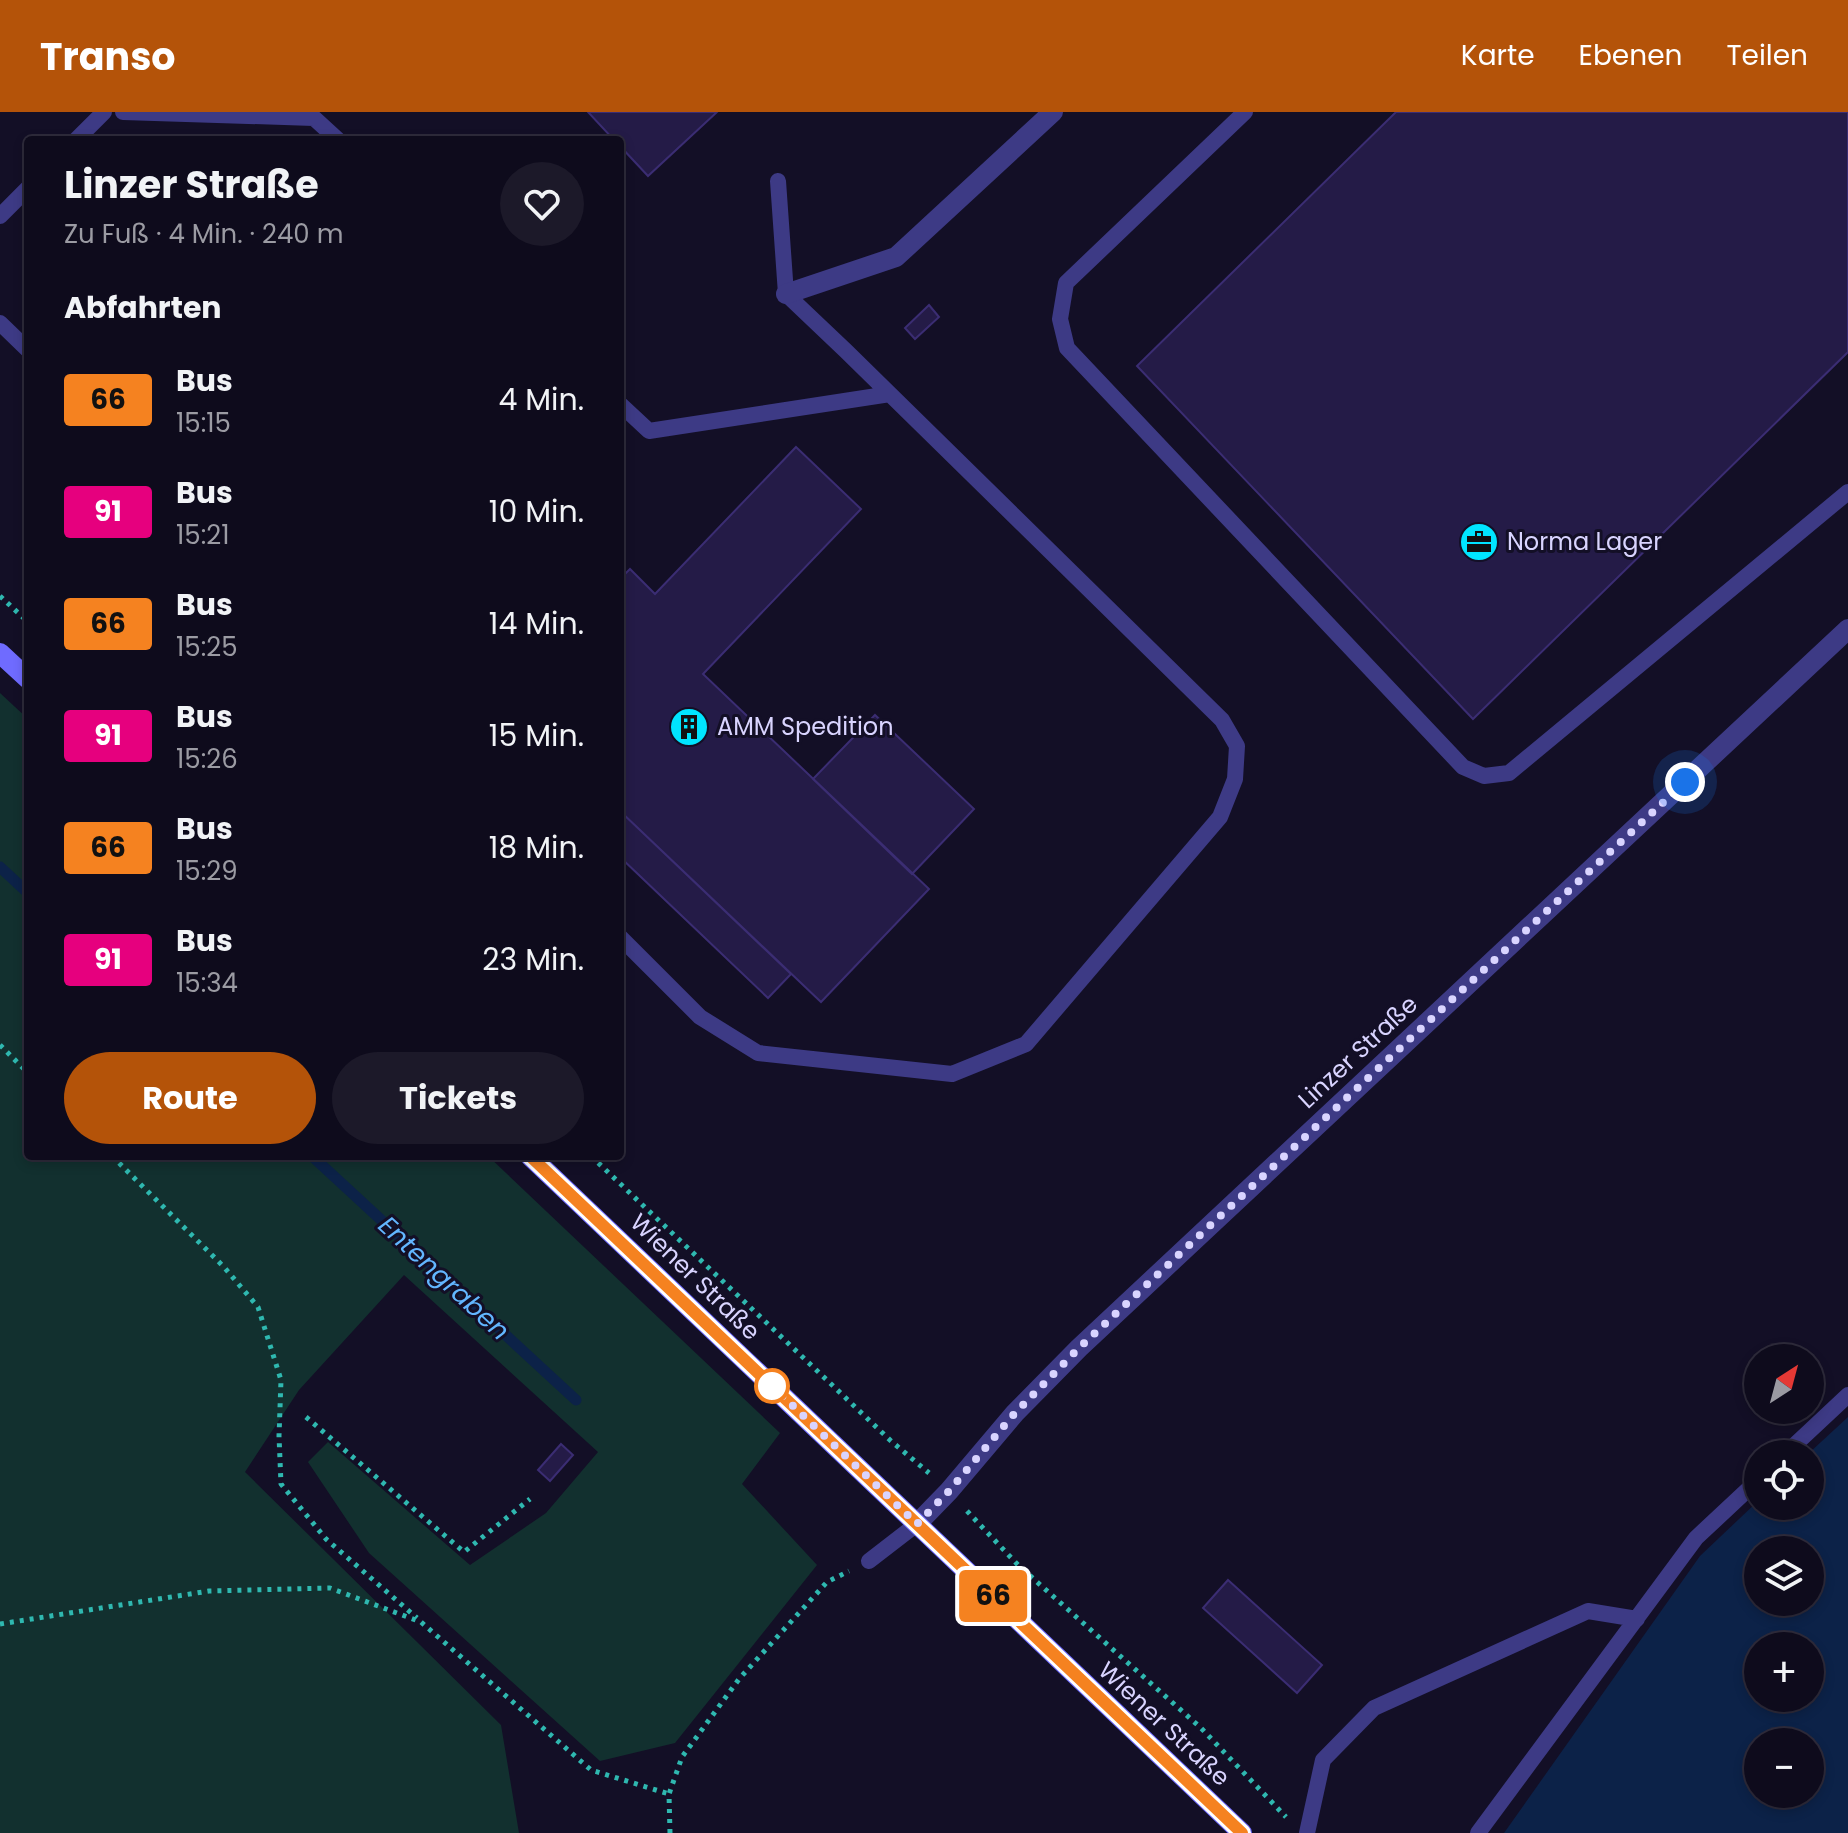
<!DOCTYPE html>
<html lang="de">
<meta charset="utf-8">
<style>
body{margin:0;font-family:Poppins,sans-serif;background:#1c1929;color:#f1f3f6;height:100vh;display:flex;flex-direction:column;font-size:30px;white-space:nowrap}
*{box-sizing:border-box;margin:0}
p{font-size:26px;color:#9b9ba3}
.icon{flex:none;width:44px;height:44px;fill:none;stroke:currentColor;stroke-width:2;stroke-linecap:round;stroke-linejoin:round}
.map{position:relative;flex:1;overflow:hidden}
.sheet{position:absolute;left:24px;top:24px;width:600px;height:1024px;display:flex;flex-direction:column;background:#0e0b1c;border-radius:8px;box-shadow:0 4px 12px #0003,0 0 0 2px #2e2b3b}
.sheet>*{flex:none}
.badge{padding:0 16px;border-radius:6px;font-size:28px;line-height:52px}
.needle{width:52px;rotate:36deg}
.tools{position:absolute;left:1744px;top:1232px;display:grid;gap:16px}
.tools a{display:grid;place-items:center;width:80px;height:80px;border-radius:50%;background:#0e0b1c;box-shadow:0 4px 12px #0003,0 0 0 2px #2e2b3b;font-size:40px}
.you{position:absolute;width:40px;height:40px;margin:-20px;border:6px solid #fff;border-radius:50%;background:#1a73e8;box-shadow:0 0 0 12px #1a73e833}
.map>.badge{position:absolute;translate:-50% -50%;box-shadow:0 0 0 4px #fff}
h2{padding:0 40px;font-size:30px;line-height:72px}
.round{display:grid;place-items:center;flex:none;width:84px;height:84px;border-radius:42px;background:#1c1929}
.head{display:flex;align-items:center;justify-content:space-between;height:136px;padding:0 40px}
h1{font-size:38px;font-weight:700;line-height:60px}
.primary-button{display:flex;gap:16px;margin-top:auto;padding:16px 40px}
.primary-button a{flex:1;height:92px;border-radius:48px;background:#b45309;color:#fff;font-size:32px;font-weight:700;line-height:92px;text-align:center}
.primary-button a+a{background:#1c1929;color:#f1f3f6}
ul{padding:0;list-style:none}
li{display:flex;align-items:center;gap:24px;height:112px;padding:0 40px}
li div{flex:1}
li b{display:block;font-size:30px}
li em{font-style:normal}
li .badge{min-width:88px;font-weight:700;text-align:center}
header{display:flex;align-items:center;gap:48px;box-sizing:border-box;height:112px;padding:0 40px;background:#b45309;color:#fff}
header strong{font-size:38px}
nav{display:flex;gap:44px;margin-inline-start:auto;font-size:28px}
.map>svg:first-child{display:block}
.green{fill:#12302f}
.water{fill:#0c2248;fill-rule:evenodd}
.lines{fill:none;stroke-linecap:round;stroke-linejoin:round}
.stream{stroke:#0c2248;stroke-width:11}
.building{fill:#241b47;stroke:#3b2d73;stroke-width:2}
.path{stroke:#2fb8b0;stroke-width:5;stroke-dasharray:4 6;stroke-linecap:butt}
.service{stroke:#3d3a85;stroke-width:16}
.minor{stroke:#3d3a85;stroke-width:20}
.secondary{stroke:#6f6bff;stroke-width:20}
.line-casing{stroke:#fff;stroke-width:18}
.line{stroke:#f58220;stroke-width:12}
.walk{stroke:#d9d4ff;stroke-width:8;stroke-dasharray:0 14.4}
.stop-dot{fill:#fff;stroke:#f58220;stroke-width:4}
.labels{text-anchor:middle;stroke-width:6;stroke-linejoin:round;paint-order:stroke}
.poi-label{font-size:24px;fill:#d9d4ff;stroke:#130f26;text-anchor:start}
.street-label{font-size:24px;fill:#d9d4ff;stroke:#130f26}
.water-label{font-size:26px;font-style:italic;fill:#62b6ff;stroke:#130f26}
</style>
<header>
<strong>Transo</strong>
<nav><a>Karte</a><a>Ebenen</a><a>Teilen</a></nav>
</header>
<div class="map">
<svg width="1848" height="1721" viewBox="0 0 1848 1721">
<rect width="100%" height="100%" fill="#130f26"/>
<!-- green -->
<path class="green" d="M 0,581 L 28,607 L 28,1044 L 488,1044 L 780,1321 L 742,1372 L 817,1453 L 675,1631 L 600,1649 L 369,1441 L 308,1350 L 328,1330 L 470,1453 L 546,1401 L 598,1340 L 404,1163 L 299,1278 L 245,1360 L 501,1613 L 519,1721 L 0,1721 Z"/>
<!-- water -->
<path class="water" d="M 1848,1305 L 1848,1721 L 1504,1721 L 1700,1444 L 1758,1389 L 1758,1394 L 1810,1394 L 1810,1342 L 1808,1342 ZM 1758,1438 L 1810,1438 L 1810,1490 L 1758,1490 ZM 1758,1534 L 1810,1534 L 1810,1586 L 1758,1586 ZM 1758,1630 L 1810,1630 L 1810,1682 L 1758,1682 Z"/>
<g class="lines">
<!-- stream -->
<path class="stream" d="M 0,755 L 28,781
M 312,1044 L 576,1288"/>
</g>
<!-- building -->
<path class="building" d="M 588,0 L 717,0 L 648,64 L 620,34 L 620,28 L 614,28 Z
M 1396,0 L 1848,0 L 1848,240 L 1473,607 L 1137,254 Z
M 929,193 L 939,205 L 915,227 L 905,216 Z
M 796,335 L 861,397 L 703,562 L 929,777 L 821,890 L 620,699 L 620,467 L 630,457 L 655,482 Z
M 875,603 L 974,697 L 912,762 L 813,667 Z
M 620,699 L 791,862 L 768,886 L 620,745 Z
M 561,1332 L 573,1343 L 550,1369 L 538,1358 Z
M 1228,1468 L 1322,1553 L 1297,1581 L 1203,1496 Z"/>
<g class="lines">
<!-- path -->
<path class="path" d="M 0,484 L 28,510
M 0,933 L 28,961
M 112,1044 L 224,1155 L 258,1195 L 281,1268 L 279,1324 L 281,1372 L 326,1427 L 417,1506
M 591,1044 L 891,1329 L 929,1361
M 306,1305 L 464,1440 L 530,1387
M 967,1399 L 1018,1453 L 1201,1616 L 1286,1705
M 0,1512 L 209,1479 L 330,1476 L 421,1510 L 591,1658 L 669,1682
M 670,1721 L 669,1682 L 682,1645 L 739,1567 L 827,1470 L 849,1459"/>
<!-- service -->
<path class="service" d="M 123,0 L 314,6 L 338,28
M 1245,0 L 1066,171 L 1060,207 L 1067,236 L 1463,655 L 1484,664 L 1509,661 L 1848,380
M 76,28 L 104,0
M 0,104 L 28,76
M 0,211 L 28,238
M 620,292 L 649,319 L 890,282
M 620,825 L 700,905 L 758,941 L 952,962 L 1026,932 L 1220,705 L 1235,667 L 1237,634 L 1222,608 L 846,239 L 786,182 L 778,69
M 1785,1342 L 1848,1283
M 869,1449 L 917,1412
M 1307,1721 L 1323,1648 L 1374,1596 L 1588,1499 L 1637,1507
M 1478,1721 L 1696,1426 L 1758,1368"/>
<!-- minor -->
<path class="minor" d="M 786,182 L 896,145 L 1053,0
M 917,1412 L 949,1379 L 1015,1301 L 1079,1236 L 1848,517"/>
<!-- secondary -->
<path class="secondary" d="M 0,541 L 28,567
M 530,1044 L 1242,1721"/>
</g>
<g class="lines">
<defs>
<path id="line" d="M 530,1044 L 1242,1721"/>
</defs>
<!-- line casing -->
<use href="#line" class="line-casing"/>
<!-- line -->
<use href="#line" class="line"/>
<!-- walk -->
<path class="walk" d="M 772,1274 L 917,1412 L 949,1379 L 1015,1301 L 1079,1236 L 1685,670"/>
</g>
<!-- icons -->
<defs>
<symbol id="office-disc" viewBox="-11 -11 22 22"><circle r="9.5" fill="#00e5ff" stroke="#130f26"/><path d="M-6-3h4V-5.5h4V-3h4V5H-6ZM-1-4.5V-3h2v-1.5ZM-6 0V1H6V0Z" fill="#111"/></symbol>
<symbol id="building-disc" viewBox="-11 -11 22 22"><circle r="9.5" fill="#00e5ff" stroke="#130f26"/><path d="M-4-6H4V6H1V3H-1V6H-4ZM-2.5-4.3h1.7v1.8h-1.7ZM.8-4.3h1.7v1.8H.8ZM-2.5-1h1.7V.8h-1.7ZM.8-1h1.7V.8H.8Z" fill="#111"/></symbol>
</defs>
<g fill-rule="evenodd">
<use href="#office-disc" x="1457" y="408" width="44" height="44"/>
<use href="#building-disc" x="667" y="593" width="44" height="44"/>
</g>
<!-- markers -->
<circle class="stop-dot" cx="772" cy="1274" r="16"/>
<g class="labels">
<!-- poi labels -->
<g class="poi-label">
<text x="1507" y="438">Norma Lager</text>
<text x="717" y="623">AMM Spedition</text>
</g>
<!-- street labels -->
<g class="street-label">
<text transform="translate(1358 940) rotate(-43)" y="8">Linzer Straße</text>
<text transform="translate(695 1165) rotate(44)" y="8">Wiener Straße</text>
<text transform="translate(1164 1612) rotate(43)" y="8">Wiener Straße</text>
</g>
<!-- water labels -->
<g class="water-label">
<text transform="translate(444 1166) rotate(43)" y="9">Entengraben</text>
</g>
</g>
</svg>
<div class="tools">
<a><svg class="needle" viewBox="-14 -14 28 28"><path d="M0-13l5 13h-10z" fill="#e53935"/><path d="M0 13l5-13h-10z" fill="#9b9ba3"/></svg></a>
<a><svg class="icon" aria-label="locate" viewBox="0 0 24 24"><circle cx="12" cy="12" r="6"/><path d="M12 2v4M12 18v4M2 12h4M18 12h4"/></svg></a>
<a><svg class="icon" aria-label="layers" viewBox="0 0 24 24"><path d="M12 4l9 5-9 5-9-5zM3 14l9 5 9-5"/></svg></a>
<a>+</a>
<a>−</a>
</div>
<div class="you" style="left:1685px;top:670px"></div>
<b class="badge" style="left:993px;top:1484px;background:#f58220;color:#111">66</b>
<section class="sheet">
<div class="head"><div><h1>Linzer Straße</h1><p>Zu Fuß · 4 Min. · 240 m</p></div><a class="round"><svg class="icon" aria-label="heart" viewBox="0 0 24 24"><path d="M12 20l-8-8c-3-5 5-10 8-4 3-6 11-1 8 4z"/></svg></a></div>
<h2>Abfahrten</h2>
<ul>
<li><span class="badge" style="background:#f58220;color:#111">66</span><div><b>Bus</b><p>15:15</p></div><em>4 Min.</em></li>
<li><span class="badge" style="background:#e6007e;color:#fff">91</span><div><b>Bus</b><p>15:21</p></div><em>10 Min.</em></li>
<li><span class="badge" style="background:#f58220;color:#111">66</span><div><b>Bus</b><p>15:25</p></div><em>14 Min.</em></li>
<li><span class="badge" style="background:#e6007e;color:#fff">91</span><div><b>Bus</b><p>15:26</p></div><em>15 Min.</em></li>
<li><span class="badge" style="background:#f58220;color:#111">66</span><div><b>Bus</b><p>15:29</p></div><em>18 Min.</em></li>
<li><span class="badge" style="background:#e6007e;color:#fff">91</span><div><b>Bus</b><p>15:34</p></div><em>23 Min.</em></li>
</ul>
<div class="primary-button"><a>Route</a><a>Tickets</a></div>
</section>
</div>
